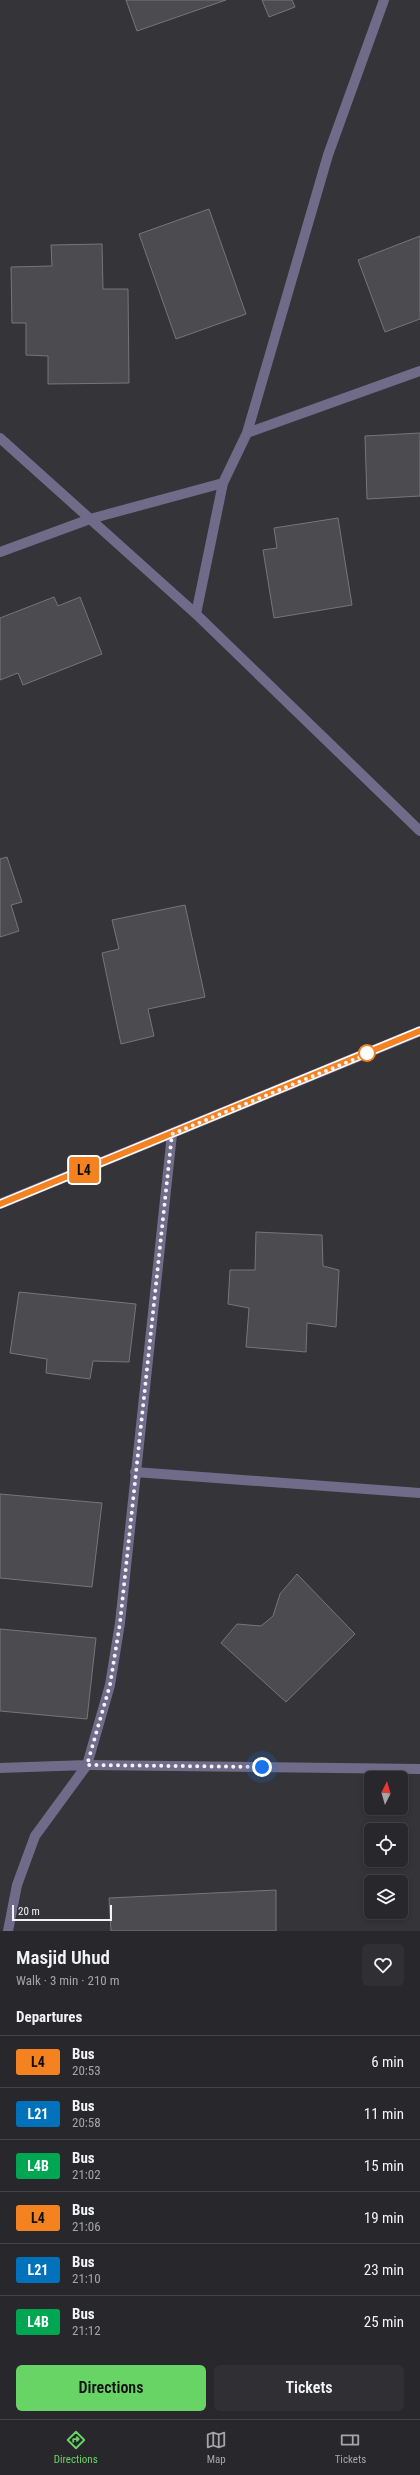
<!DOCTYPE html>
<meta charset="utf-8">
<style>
body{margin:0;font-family:"Roboto Condensed",sans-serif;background:#302f33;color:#f1f3f6;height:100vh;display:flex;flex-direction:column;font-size:15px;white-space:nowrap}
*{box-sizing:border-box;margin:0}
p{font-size:13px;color:#a5a5a9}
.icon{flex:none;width:22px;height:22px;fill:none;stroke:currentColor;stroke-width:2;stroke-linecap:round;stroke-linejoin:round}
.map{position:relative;height:1931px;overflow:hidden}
.details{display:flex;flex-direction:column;background:#28272b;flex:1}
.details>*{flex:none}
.badge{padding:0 8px;border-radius:3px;font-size:14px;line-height:26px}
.needle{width:26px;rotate:5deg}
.tools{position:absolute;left:364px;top:1771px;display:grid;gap:8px}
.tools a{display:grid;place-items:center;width:44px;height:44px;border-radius:6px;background:#28272b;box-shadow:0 2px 6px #0003,0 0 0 1px #444447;font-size:20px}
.scale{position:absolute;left:12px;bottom:10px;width:100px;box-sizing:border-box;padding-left:4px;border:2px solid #f3f2f5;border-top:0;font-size:11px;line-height:14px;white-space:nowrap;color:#f3f2f5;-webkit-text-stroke:3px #353439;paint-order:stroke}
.you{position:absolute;width:20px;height:20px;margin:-10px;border:3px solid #fff;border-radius:50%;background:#1a73e8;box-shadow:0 0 0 6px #1a73e833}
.map>.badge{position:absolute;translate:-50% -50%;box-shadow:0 0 0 2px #fff}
h2{padding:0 16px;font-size:15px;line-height:36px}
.round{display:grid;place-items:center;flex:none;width:42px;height:42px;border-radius:6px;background:#302f33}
.head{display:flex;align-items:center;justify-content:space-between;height:68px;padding:0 16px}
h1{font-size:19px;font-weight:600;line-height:30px}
.action{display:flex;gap:8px;margin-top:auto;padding:8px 16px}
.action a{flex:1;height:46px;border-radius:6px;background:#68d465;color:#111;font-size:16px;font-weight:600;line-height:46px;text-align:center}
.action a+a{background:#302f33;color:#f1f3f6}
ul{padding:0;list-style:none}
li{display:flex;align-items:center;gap:12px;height:52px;padding:0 16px;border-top:1px solid #444447}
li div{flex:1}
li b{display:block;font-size:15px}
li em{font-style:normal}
li .badge{min-width:44px;font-weight:700;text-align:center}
.tabs{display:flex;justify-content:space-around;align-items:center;height:56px;border-top:1px solid #444447;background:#28272b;font-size:11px;color:#a5a5a9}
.tabs a{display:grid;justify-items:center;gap:2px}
.tabs .current{color:#68d465}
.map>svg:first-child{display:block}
.building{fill:#4c4c50;stroke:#76757a}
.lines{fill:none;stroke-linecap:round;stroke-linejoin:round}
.lane{stroke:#716b8a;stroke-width:10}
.street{stroke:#716b8a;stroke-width:10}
.secondary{stroke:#9288ba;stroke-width:10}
.line-casing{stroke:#fff;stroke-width:9}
.line{stroke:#f58220;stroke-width:6}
.walk{stroke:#f3f2f5;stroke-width:4;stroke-dasharray:0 7.2}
.stop-dot{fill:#fff;stroke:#f58220;stroke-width:2}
</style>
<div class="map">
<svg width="420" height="1931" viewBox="0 0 420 1931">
<rect width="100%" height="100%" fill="#353439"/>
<!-- building -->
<path class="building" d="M 126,0 L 226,0 L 137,31 Z
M 262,0 L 292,0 L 295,7 L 269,17 Z
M 209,209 L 246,314 L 176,339 L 139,234 Z
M 420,236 L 420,319 L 385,332 L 358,260 Z
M 102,244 L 103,289 L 128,289 L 129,383 L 48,384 L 48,356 L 26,355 L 26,323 L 12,323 L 11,267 L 52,266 L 51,245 Z
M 420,433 L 420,496 L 367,499 L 365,436 Z
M 338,518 L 352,605 L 274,618 L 263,550 L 277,548 L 274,528 Z
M 54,597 L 58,606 L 80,597 L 102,654 L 23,685 L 18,673 L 0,680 L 0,618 Z
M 7,857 L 22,902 L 11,905 L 19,931 L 0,937 L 0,859 Z
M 185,905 L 205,997 L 148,1009 L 154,1036 L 121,1044 L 102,953 L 119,949 L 112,920 Z
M 256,1232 L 322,1235 L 323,1266 L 339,1270 L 336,1327 L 307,1323 L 306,1352 L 246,1347 L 249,1308 L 228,1304 L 230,1270 L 255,1270 Z
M 19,1292 L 136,1304 L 129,1362 L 93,1361 L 90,1379 L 46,1373 L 47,1359 L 10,1353 Z
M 0,1494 L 102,1503 L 92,1587 L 0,1578 Z
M 297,1574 L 355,1634 L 286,1702 L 221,1643 L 237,1624 L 261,1626 L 273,1616 L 280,1594 Z
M 0,1629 L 96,1638 L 87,1719 L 0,1711 Z
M 276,1890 L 276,1931 L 111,1931 L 109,1898 Z"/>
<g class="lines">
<!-- lane -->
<path class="lane" d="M 87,1765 L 420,1769"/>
<!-- street -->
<path class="street" d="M 247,433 L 420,371
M 0,438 L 196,614 L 420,831
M 0,552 L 90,519 L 223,483
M 196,614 L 223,483 L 247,433 L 328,155 L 384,0
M 135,1472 L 420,1493
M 0,1768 L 87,1765
M 8,1931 L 17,1885 L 35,1836 L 87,1765 L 110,1685 L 120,1623 L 172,1134"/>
<!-- secondary -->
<path class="secondary" d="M 0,1204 L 420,1031"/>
</g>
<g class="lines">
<defs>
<path id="line" d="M 0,1204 L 420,1031"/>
</defs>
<!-- line casing -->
<use href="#line" class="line-casing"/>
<!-- line -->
<use href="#line" class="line"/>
<!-- walk -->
<path class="walk" d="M 262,1767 L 87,1765 L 110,1685 L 120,1623 L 172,1134 L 372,1052 L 367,1053"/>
</g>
<!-- markers -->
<circle class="stop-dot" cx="367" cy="1053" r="8"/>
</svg>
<div class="tools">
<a><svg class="needle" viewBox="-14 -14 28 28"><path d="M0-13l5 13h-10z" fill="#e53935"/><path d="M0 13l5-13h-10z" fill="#a5a5a9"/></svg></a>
<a><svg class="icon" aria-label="locate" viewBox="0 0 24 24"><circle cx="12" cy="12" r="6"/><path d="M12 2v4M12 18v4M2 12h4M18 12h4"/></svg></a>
<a><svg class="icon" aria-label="layers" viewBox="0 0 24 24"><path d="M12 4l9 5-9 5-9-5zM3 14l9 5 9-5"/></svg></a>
</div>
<div class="scale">20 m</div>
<div class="you" style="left:262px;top:1767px"></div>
<b class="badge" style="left:84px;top:1170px;background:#f58220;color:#111">L4</b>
</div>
<section class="details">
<div class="head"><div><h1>Masjid Uhud</h1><p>Walk · 3 min · 210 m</p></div><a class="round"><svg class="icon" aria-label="heart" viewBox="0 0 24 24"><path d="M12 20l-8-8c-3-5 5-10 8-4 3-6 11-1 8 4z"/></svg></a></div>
<h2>Departures</h2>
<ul>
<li><span class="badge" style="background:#f58220;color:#111">L4</span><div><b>Bus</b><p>20:53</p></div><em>6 min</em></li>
<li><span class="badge" style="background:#0072bc;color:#fff">L21</span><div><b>Bus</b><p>20:58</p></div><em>11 min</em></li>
<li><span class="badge" style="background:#00a651;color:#fff">L4B</span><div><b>Bus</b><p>21:02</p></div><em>15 min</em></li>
<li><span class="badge" style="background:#f58220;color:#111">L4</span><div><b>Bus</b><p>21:06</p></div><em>19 min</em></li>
<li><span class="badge" style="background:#0072bc;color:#fff">L21</span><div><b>Bus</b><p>21:10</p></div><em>23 min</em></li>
<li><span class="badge" style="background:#00a651;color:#fff">L4B</span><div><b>Bus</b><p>21:12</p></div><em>25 min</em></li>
</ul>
<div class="action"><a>Directions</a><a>Tickets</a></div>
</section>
<nav class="tabs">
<a class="current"><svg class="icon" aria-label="directions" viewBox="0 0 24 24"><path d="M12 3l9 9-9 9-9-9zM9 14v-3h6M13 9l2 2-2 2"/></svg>Directions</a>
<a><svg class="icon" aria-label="map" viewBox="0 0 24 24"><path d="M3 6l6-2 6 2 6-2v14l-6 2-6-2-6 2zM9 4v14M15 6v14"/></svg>Map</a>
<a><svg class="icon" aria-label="tickets" viewBox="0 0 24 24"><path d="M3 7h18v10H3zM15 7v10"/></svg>Tickets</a>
</nav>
